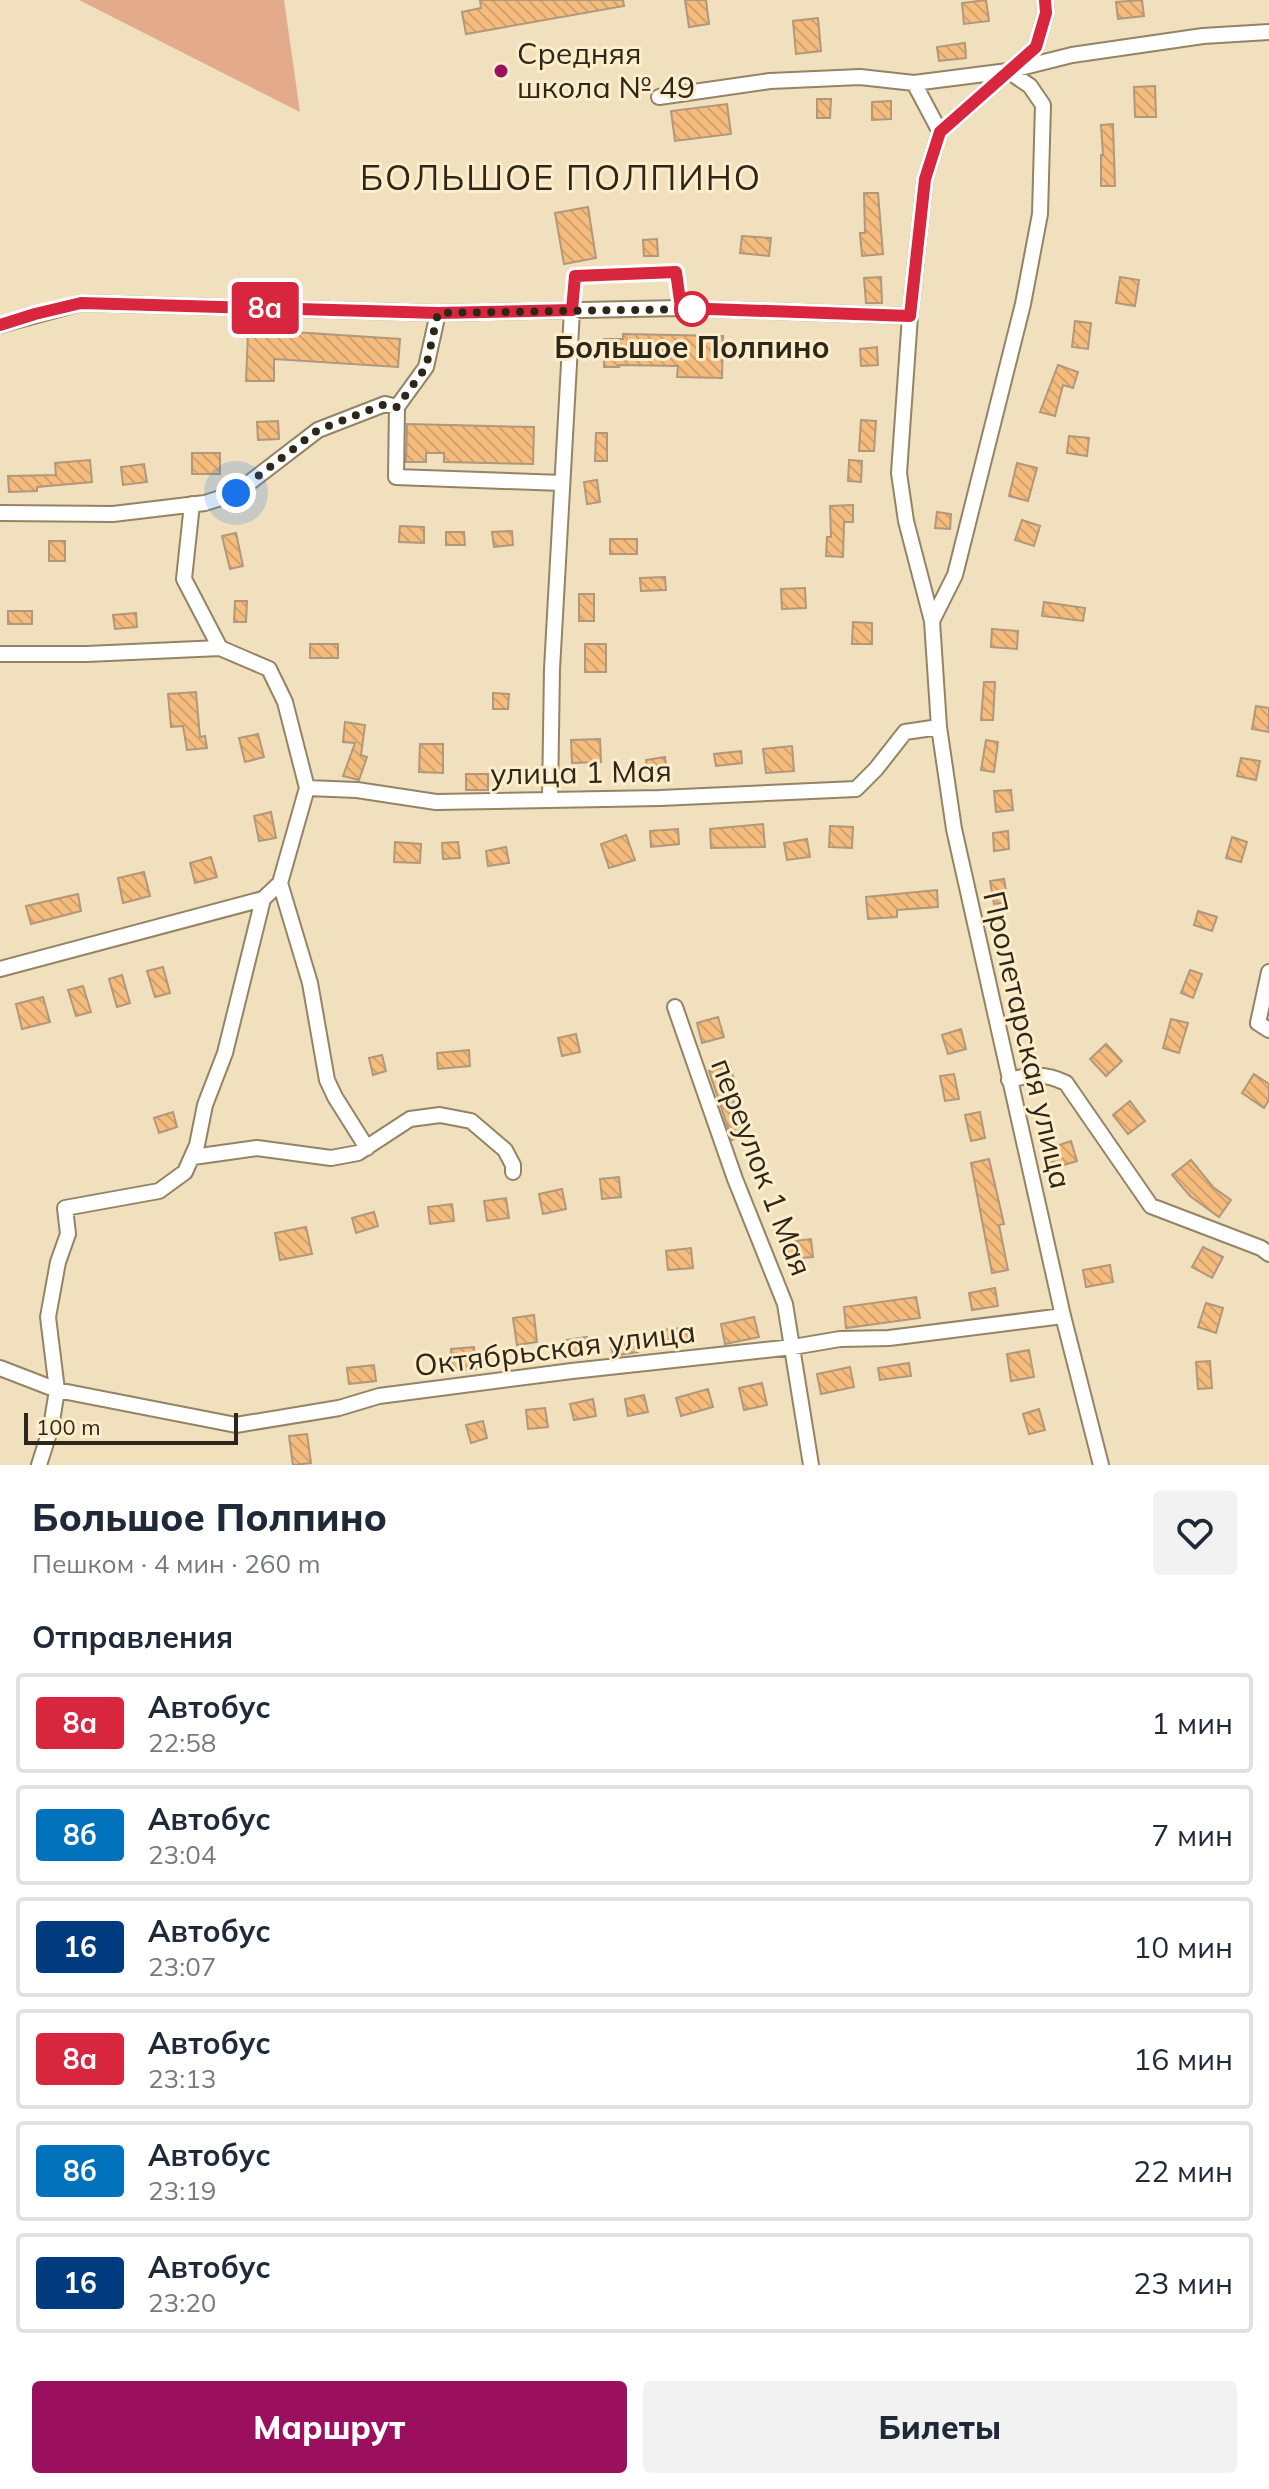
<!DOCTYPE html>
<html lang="ru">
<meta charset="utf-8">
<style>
body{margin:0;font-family:Mulish,sans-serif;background:#f2f2f3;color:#1f2937;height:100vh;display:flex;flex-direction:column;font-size:30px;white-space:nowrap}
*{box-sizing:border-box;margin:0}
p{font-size:26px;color:#747a83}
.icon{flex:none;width:44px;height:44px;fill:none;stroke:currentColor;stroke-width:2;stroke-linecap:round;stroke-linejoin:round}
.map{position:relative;height:1465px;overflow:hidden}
.sheet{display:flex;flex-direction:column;background:#fff;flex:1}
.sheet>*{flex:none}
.badge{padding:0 16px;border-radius:6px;font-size:28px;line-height:52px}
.scale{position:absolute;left:24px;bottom:20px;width:214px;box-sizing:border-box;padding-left:8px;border:4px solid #2d271a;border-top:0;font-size:22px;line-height:28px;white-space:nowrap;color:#2d271a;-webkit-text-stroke:6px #feedca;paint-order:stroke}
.you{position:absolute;width:40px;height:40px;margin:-20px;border:6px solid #fff;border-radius:50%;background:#1a73e8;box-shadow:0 0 0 12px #1a73e833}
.map>.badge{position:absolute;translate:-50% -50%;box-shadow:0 0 0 4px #fff}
h2{padding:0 32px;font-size:30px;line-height:72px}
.round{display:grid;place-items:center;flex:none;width:84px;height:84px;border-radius:8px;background:#f2f2f3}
.summary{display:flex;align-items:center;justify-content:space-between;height:136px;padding:0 32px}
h1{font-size:38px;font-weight:800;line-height:60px}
.button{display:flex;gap:16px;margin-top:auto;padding:16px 32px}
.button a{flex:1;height:92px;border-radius:8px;background:#9b0f5f;color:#fff;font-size:32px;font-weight:800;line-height:92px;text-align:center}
.button a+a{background:#f2f2f3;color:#1f2937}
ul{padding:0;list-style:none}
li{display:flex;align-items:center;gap:24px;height:100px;margin:0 16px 12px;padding:0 16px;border:4px solid #e0e1e3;border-radius:8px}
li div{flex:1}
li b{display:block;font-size:30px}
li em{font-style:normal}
li .badge{min-width:88px;font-weight:700;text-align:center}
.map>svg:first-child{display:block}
.grass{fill:#e4aa8c}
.building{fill:url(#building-back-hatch);stroke:#b1977b;stroke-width:2}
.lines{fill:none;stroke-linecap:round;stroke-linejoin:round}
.minor-casing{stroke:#938464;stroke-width:18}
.minor{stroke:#fff;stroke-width:14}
.line-casing{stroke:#fff;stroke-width:18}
.line{stroke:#d7263d;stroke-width:12}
.walk{stroke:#2d271a;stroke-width:8;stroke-dasharray:0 14.4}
.poi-dot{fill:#9b0f5f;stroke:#feedca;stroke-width:3}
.stop-dot{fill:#fff;stroke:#d7263d;stroke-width:4}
.labels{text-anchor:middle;stroke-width:6;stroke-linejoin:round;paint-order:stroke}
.poi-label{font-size:30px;fill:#2d271a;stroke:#feedca;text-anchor:start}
.stop-label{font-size:30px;font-weight:bold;fill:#2d271a;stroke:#feedca}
.street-label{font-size:30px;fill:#2d271a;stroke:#feedca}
.quarter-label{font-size:34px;letter-spacing:2px;fill:#2d271a;stroke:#feedca}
</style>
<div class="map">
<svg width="1269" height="1465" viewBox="0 0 1269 1465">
<defs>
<pattern id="building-back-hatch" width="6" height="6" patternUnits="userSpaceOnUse" patternTransform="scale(2)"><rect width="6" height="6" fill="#f6bc7e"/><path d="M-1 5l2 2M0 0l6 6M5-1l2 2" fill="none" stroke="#d3a26c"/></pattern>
</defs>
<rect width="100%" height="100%" fill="#f0e0bd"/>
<!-- grass -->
<path class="grass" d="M 79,0 L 284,0 L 300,112 Z"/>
<!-- building -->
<path class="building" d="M 480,0 L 623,0 L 624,6 L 466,34 L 462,12 L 481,8 Z
M 685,0 L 706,0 L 709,24 L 689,27 Z
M 986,0 L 989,21 L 964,24 L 962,3 Z
M 1142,0 L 1144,16 L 1118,19 L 1116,2 Z
M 818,18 L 821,51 L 796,54 L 793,21 Z
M 965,43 L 966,58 L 939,61 L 937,47 Z
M 1155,86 L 1156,117 L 1135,117 L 1134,87 Z
M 817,99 L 831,99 L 830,118 L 817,118 Z
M 891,101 L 891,119 L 872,120 L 872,102 Z
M 727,104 L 731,134 L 675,141 L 671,111 Z
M 1113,124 L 1115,186 L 1101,186 L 1101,155 L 1103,155 L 1101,125 Z
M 864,193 L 878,193 L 883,254 L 862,256 L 860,233 L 865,233 Z
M 588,207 L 596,258 L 564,264 L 555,213 Z
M 742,236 L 771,238 L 769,256 L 740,253 Z
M 657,239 L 658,256 L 644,256 L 643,240 Z
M 881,277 L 882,303 L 866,303 L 864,278 Z
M 1120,277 L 1139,280 L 1135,306 L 1116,303 Z
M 1075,321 L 1091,323 L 1088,349 L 1072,347 Z
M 278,331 L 400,339 L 398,367 L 274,359 L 274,381 L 246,381 L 248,332 Z
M 623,334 L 723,336 L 722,378 L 677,377 L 678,366 L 619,365 L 619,367 L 604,367 L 604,339 L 623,339 Z
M 877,347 L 878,365 L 861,366 L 860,349 Z
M 1058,365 L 1078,372 L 1073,388 L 1063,385 L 1055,416 L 1040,412 Z
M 861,420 L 876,421 L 874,451 L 859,451 Z
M 278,421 L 279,439 L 258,440 L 257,422 Z
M 407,424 L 534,427 L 533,464 L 444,462 L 444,453 L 426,453 L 426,462 L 406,462 Z
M 596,433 L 607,433 L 607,461 L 595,461 Z
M 1069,436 L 1089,438 L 1087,456 L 1067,453 Z
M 192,453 L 220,453 L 220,474 L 192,474 Z
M 90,460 L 92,482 L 37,487 L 37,491 L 9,492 L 8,476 L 56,475 L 55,463 Z
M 849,460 L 862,461 L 861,482 L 848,481 Z
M 1017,463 L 1037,468 L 1028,501 L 1009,496 Z
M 144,464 L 147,482 L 123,485 L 121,467 Z
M 597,480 L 600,502 L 587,504 L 584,482 Z
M 853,505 L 853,522 L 844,522 L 843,557 L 826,556 L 827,537 L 831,537 L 830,506 Z
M 937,512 L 951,514 L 950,529 L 935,528 Z
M 1022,520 L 1040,526 L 1034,546 L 1015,540 Z
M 400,526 L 424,527 L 424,543 L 399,542 Z
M 512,531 L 513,545 L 494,547 L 492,532 Z
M 446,532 L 464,532 L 465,545 L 446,545 Z
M 236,533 L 243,566 L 230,569 L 222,536 Z
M 610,539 L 637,539 L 637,554 L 610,554 Z
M 49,541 L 65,541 L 65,561 L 49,561 Z
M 665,577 L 666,590 L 641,591 L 640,578 Z
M 805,588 L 806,608 L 782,609 L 781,589 Z
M 579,594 L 594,594 L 594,621 L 579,621 Z
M 235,601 L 247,601 L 246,622 L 234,622 Z
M 1044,602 L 1085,608 L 1083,621 L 1042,616 Z
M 8,611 L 32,611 L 32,624 L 8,624 Z
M 136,613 L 137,627 L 115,629 L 113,615 Z
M 853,622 L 872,623 L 872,644 L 852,644 Z
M 992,629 L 1018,631 L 1017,649 L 991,647 Z
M 310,644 L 338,644 L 338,658 L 310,658 Z
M 585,644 L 606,644 L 606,672 L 585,672 Z
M 984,682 L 995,682 L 993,720 L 981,720 Z
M 196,692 L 200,737 L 205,736 L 207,748 L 187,750 L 183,726 L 171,727 L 168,694 Z
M 493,693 L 509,694 L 508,709 L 493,709 Z
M 1256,706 L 1269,708 L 1269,732 L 1252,729 Z
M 345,722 L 365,725 L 361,755 L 367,757 L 359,780 L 343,776 L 355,743 L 343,742 Z
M 258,734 L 264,757 L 245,762 L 239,738 Z
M 600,739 L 601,762 L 572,763 L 571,740 Z
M 986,740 L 998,742 L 994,772 L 981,770 Z
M 420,744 L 443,744 L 443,773 L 419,772 Z
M 792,746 L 794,771 L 766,773 L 763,749 Z
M 741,751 L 742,763 L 716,766 L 714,754 Z
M 665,757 L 667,773 L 649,776 L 646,760 Z
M 1241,758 L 1260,761 L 1256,780 L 1237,776 Z
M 466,774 L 488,774 L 488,790 L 466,790 Z
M 1011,790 L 1013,810 L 996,812 L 994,791 Z
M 271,812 L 276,838 L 259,841 L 254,816 Z
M 763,824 L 765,847 L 711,848 L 710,829 Z
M 830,826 L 853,827 L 852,848 L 829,847 Z
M 678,829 L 679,844 L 651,847 L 650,831 Z
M 1008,831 L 1009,849 L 994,851 L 993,833 Z
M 626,835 L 635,860 L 609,868 L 601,844 Z
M 1232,837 L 1247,842 L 1241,862 L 1226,858 Z
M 807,839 L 810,857 L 787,860 L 784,843 Z
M 395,842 L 421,844 L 420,863 L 394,862 Z
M 458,842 L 460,858 L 443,859 L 442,843 Z
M 506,847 L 509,863 L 488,866 L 486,851 Z
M 211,857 L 217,877 L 195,883 L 190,863 Z
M 144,872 L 150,896 L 123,903 L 118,878 Z
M 1004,879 L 1008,902 L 994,904 L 990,881 Z
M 937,890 L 938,907 L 897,910 L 897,917 L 868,919 L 866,897 Z
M 78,894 L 81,911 L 31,924 L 26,906 Z
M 1198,911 L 1217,917 L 1212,931 L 1194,925 Z
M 163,967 L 170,993 L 155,997 L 147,971 Z
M 1190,970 L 1202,974 L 1193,998 L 1181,993 Z
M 122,975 L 130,1003 L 117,1007 L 109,979 Z
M 83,986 L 91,1012 L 76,1016 L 68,990 Z
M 43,997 L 50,1022 L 22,1029 L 16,1004 Z
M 718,1017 L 724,1037 L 702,1043 L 697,1023 Z
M 1171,1019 L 1188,1023 L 1179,1053 L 1163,1048 Z
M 961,1029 L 966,1049 L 948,1054 L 942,1035 Z
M 576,1034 L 580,1052 L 562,1056 L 558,1038 Z
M 1106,1044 L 1122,1061 L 1106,1076 L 1090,1059 Z
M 469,1050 L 470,1066 L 438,1069 L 437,1053 Z
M 382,1055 L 386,1071 L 373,1075 L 369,1058 Z
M 730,1065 L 736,1088 L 729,1089 L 746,1135 L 732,1140 L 709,1071 Z
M 954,1074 L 959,1099 L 945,1101 L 940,1076 Z
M 1254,1074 L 1269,1084 L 1269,1100 L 1264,1108 L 1242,1093 Z
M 1130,1101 L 1145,1121 L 1128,1134 L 1113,1115 Z
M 173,1112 L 177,1127 L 159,1133 L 154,1118 Z
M 980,1112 L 985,1138 L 971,1141 L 965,1115 Z
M 1071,1141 L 1077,1161 L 1054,1168 L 1047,1149 Z
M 989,1159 L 1004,1224 L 999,1225 L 1008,1270 L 992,1273 L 971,1163 Z
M 1191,1160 L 1213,1187 L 1231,1200 L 1219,1217 L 1190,1196 L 1172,1175 Z
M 619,1177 L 621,1197 L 602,1199 L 600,1179 Z
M 562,1189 L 566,1209 L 543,1214 L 539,1194 Z
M 506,1198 L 509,1218 L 487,1221 L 484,1201 Z
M 452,1204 L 454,1221 L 430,1224 L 428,1207 Z
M 374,1212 L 378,1226 L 356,1233 L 352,1218 Z
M 306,1227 L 312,1254 L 280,1260 L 275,1233 Z
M 811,1239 L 813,1257 L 788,1259 L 786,1242 Z
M 1203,1247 L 1223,1257 L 1212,1278 L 1192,1267 Z
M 691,1248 L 693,1268 L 668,1270 L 666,1251 Z
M 1110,1265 L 1113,1282 L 1086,1287 L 1083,1270 Z
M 995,1288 L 998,1306 L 972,1310 L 969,1293 Z
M 916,1297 L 920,1318 L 846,1328 L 844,1307 Z
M 1206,1303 L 1223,1308 L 1216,1333 L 1198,1327 Z
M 534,1315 L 537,1342 L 517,1345 L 513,1318 Z
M 754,1317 L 759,1337 L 725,1344 L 721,1324 Z
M 693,1327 L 695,1341 L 664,1345 L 662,1330 Z
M 587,1337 L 589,1352 L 568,1355 L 566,1340 Z
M 634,1337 L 638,1352 L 613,1356 L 610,1342 Z
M 474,1347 L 476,1369 L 453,1371 L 451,1349 Z
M 1029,1350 L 1034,1377 L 1011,1381 L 1007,1354 Z
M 1210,1361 L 1212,1388 L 1198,1389 L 1196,1362 Z
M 909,1363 L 911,1376 L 880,1380 L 878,1368 Z
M 374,1365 L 376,1381 L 349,1384 L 347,1368 Z
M 850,1367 L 854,1387 L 821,1394 L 817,1374 Z
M 762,1383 L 767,1405 L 744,1410 L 739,1388 Z
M 708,1389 L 713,1407 L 681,1416 L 676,1398 Z
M 644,1395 L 648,1412 L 628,1416 L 625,1399 Z
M 593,1399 L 596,1416 L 574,1420 L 570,1404 Z
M 545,1408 L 548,1427 L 528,1429 L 526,1410 Z
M 1039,1409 L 1045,1430 L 1029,1434 L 1023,1414 Z
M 483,1421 L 487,1438 L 471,1443 L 466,1425 Z
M 307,1434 L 311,1463 L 293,1465 L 289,1436 Z"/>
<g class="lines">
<defs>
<path id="minor" d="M 1045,0 L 1046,13 L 1036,47 L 940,132 L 925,179 L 910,316 L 899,473 L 906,521 L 932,621 L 939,727 L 954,829 L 1063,1316 L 1101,1465
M 914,83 L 940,132
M 659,97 L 770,81 L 860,77 L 914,83 L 1008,71 L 1072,55 L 1203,36 L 1269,32
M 438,313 L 426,367 L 397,407 L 396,477 L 562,483
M 0,325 L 81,303 L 438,313 L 681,308 L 910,316
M 0,513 L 113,514 L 205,503 L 236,493 L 318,430 L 385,404 L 397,407
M 932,621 L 955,575 L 1023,304 L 1040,214 L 1043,105 L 1030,86 L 1008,71
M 0,654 L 87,654 L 220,648
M 307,788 L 357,790 L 436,802 L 660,798 L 856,789 L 876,769 L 905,732 L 939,727
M 550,799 L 552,669 L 572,310
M 280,883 L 310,983 L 327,1080 L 335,1097 L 367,1148
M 0,969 L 263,899
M 1269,972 L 1258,1023 L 1269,1030
M 675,1007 L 735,1179 L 785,1304 L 811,1465
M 1009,1080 C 1032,1074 1045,1073 1066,1083 L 1151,1206 L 1261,1248 L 1269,1254
M 193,1157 L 257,1148 L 331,1158 L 358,1153 L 410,1119 L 440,1115 L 471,1121 L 505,1150 L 513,1165 L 513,1172
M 0,1368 L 57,1390 L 236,1425 L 339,1408 L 379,1396 L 572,1371 L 793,1347 L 840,1339 L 889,1338 L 1063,1316
M 39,1465 L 51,1427 L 57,1390 L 48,1317 L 58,1262 L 68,1234 L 65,1208 L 159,1191 L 185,1172 L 197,1145 L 205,1105 L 225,1053 L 263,899 L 280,883 L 307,788 L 285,702 L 269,669 L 220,648 L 184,579 L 192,504"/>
</defs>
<!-- minor casing -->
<use href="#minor" class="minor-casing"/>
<!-- minor -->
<use href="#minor" class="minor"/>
</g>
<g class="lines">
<defs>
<path id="line" d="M 0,325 L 35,314 L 81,303 L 438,313 L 572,310 L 575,276 L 676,272 L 681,308 L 910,316 L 925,179 L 940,132 L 1036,47 L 1046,13 L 1045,0"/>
</defs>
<!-- line casing -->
<use href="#line" class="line-casing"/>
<!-- line -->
<use href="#line" class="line"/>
<!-- walk -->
<path class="walk" d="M 236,493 L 318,430 L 385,404 L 397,407 L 426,367 L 438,313 L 692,309"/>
</g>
<!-- markers -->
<circle class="poi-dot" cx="501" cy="71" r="8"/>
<circle class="stop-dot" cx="692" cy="309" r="16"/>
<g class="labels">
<!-- poi labels -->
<g class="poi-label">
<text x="517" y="64">Средняя<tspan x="517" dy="34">школа № 49</tspan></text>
</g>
<!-- stop labels -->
<g class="stop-label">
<text x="692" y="358">Большое Полпино</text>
</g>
<!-- street labels -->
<g class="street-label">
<text transform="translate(581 773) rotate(-1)" y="10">улица 1 Мая</text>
<text transform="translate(1027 1040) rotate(77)" y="10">Пролетарская улица</text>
<text transform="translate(761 1167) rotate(69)" y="10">переулок 1 Мая</text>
<text transform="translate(555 1349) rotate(-7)" y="10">Октябрьская улица</text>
</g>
<!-- quarter labels -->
<g class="quarter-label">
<text x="561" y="190">БОЛЬШОЕ ПОЛПИНО</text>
</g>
</g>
</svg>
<div class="scale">100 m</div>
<div class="you" style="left:236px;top:493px"></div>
<b class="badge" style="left:265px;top:308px;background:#d7263d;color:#fff">8а</b>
</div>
<section class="sheet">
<div class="summary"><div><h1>Большое Полпино</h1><p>Пешком · 4 мин · 260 m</p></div><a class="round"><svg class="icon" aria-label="heart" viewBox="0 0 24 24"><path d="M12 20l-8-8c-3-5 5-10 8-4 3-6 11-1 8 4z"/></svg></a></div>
<h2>Отправления</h2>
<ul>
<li><span class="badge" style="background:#d7263d;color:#fff">8а</span><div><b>Автобус</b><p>22:58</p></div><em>1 мин</em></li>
<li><span class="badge" style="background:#0072bc;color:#fff">8б</span><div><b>Автобус</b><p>23:04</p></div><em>7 мин</em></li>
<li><span class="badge" style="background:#003b80;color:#fff">16</span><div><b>Автобус</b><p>23:07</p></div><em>10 мин</em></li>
<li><span class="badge" style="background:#d7263d;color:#fff">8а</span><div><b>Автобус</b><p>23:13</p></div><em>16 мин</em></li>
<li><span class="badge" style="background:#0072bc;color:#fff">8б</span><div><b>Автобус</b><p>23:19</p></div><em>22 мин</em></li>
<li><span class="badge" style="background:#003b80;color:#fff">16</span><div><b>Автобус</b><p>23:20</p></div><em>23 мин</em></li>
</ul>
<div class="button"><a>Маршрут</a><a>Билеты</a></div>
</section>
